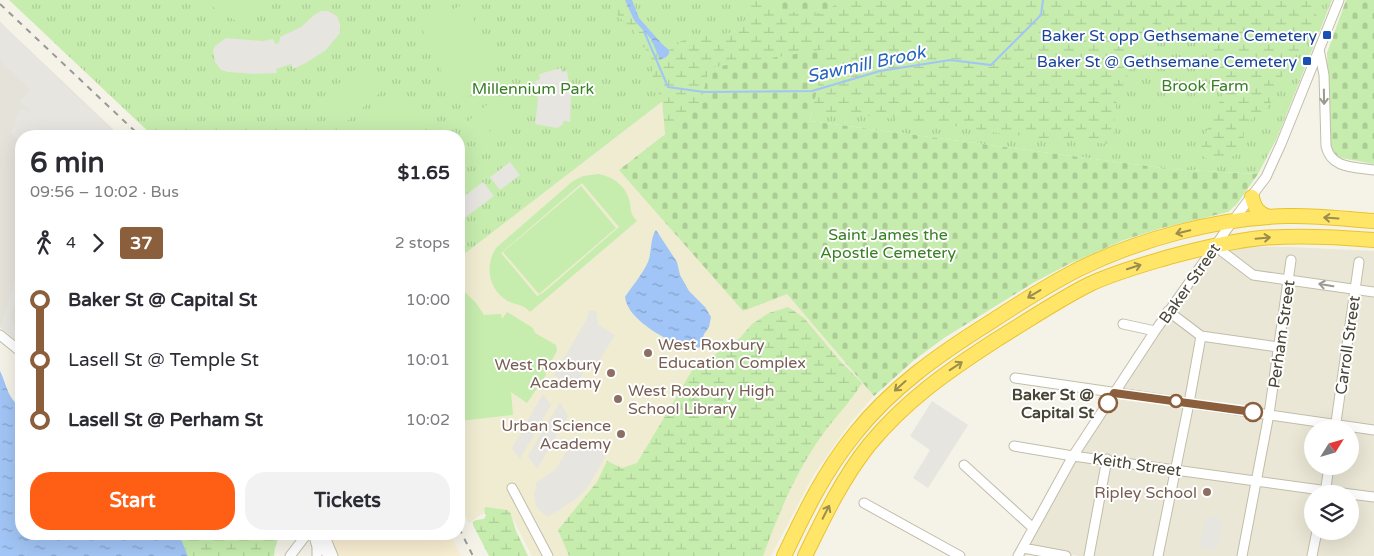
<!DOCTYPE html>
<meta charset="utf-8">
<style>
body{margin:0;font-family:"Varela Round",sans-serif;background:#f2f2f3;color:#2b2b33;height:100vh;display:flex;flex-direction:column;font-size:19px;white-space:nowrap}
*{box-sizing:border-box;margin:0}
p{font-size:16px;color:#7c7c81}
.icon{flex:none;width:28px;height:28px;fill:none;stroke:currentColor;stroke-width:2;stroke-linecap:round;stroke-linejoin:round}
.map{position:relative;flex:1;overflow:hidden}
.sheet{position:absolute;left:15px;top:130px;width:450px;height:410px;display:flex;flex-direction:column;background:#fff;border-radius:20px;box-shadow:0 5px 20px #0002}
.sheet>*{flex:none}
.badge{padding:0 10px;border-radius:4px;font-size:18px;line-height:32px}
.needle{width:32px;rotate:53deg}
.fabs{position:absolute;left:1304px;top:420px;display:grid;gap:10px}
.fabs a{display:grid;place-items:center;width:55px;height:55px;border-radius:50%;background:#fff;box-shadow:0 5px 20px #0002;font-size:25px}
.map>.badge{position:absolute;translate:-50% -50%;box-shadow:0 0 0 2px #fff}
.legs{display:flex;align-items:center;gap:8px;height:55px;padding:0 15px;font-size:16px}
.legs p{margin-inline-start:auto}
.head{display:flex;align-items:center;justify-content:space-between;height:85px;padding:0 15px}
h1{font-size:28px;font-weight:700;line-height:38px}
.primary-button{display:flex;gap:10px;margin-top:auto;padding:10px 15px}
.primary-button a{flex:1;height:58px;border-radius:20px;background:#ff5f15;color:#fff;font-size:20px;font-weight:700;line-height:58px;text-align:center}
.primary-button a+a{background:#f2f2f3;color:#2b2b33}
ul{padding:0 15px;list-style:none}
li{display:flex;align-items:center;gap:18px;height:60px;font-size:19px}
li i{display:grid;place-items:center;width:8px;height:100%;margin:0 6px;background:currentColor}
li i::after{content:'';width:12px;height:12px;margin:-6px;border:4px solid;border-radius:50%;background:#fff}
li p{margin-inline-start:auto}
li:first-child i{background:linear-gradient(#0000 50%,currentColor 0)}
li:last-child i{background:linear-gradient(currentColor 50%,#0000 0)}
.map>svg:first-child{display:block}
.residential{fill:#eae7d6;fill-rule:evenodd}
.commercial{fill:#f8eed2}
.industrial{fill:#e5e2da}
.education{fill:#efecd1}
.grass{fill:url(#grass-tufts)}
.wetland{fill:url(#wetland-marsh)}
.cemetery{fill:url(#cemetery-stones)}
.pitch{fill:#c6ecae;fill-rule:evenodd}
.parking{fill:#e6e5e0}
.water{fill:url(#water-ripples)}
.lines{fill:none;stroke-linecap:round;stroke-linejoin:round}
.stream{stroke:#a1c5f6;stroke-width:2}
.minor-casing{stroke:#c2bdaa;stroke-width:11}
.highway-casing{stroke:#e9c32f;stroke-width:16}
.minor{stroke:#fff;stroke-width:9}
.highway{stroke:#ffe669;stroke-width:14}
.rail{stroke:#989898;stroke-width:2;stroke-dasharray:6 6;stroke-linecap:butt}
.oneway{stroke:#9b9990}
.oneway2{stroke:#9b8d4d}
.line-1-casing{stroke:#fff;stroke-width:11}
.line-1{stroke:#8b5e3c;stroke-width:8}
.transit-dot{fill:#1a4fb4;stroke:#fff;stroke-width:2}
.education-dot{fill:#8d6e63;stroke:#fff;stroke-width:2}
.stop-1-dot{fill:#fff;stroke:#8b5e3c;stroke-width:2.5}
.labels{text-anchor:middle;stroke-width:4;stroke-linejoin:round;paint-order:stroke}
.transit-label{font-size:16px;fill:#164399;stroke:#fff;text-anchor:end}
.park-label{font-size:16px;fill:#388024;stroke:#fff}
.street-label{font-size:16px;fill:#494536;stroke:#fff}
.education-label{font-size:16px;fill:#785e54;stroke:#fff;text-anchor:end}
.stop-label{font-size:16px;font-weight:bold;fill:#494536;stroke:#fff;text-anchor:end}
.water-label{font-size:18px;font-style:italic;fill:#2665be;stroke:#fff}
</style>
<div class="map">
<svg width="1374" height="556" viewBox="0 0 1374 556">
<defs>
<pattern id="grass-tufts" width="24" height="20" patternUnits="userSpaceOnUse" patternTransform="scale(1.25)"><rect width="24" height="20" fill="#c6ecae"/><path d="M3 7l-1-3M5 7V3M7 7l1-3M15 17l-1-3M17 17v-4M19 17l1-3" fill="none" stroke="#accc96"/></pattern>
<pattern id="wetland-marsh" width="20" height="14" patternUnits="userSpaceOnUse" patternTransform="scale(1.25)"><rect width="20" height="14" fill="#c6ecae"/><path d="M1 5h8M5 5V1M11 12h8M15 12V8" fill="none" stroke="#accc96"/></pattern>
<pattern id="cemetery-stones" width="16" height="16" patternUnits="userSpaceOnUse" patternTransform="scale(1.25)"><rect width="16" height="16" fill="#c6ecae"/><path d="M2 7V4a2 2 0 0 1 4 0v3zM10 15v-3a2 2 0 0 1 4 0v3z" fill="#accc96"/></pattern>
<pattern id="water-ripples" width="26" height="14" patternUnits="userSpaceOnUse" patternTransform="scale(1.25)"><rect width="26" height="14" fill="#a1c5f6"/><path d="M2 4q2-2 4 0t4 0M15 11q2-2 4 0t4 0" fill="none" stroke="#85a2c8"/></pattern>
</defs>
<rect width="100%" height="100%" fill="#f5f3e8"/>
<!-- residential -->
<path class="residential" d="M 1234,246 L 1290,247 L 1374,251 L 1374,556 L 1079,556 L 1032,546 L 1030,542 L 1088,439 L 1213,256 L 1219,254 L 1226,259 ZM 1312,429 L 1350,429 L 1350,466 L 1312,466 ZM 1312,494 L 1350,494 L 1350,531 L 1312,531 Z"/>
<!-- commercial -->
<path class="commercial" d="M 327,534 L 450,534 L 461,556 L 323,556 Z"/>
<!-- industrial -->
<path class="industrial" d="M 0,22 L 120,136 L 21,136 L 21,344 L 0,327 Z"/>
<!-- education -->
<path class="education" d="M 676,91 L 700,107 L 619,170 L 787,294 L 874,396 L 850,423 L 813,476 L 771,556 L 532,556 L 514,521 L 493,515 L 482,514 L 469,523 L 459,504 L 459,258 Z"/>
<!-- grass -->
<path class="grass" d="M 9,0 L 773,0 L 826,14 L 838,0 L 1332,0 L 1277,138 L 1258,174 L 1170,169 L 810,121 L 826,49 L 676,91 L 459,258 L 459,136 L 153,136 Z"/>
<!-- wetland -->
<path class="wetland" d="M 609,0 L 625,0 C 633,24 650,38 670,54 L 669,50 C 676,45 683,40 690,37 C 703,32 713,36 725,34 C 730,33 731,32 735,28 C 748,17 753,18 745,0 L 835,3 L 839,0 L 1312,0 L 1318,20 L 1315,32 L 1285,69 L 1275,96 L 1267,108 L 1245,124 L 1243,142 L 1237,154 C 1223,161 1211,165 1199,153 L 1206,132 L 1225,90 C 1211,78 1201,70 1210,50 L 1204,43 L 1191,37 L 1176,32 L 1166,32 L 1152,23 L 1149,24 L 1135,48 L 1126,81 L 1117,95 L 1113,140 L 1108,144 L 1055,138 L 1034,138 L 1012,134 L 984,132 L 950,125 L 861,115 L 806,111 L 666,143 L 662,100 L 653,82 L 651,56 L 636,38 L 632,28 L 619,17 Z
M 788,307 L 804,318 L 840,361 L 862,383 C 850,403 833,419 820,438 C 795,474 778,515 763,556 L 569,556 L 558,530 L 597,482 L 607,461 L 622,468 L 637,463 L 693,369 L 740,338 L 752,324 L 769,313 Z
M 486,507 L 507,510 L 510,512 L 516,531 L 528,556 L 489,556 L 473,525 L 473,522 L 476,520 L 484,519 L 486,515 L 484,509 Z
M 179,534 L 280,534 L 275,548 L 274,556 L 188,556 Z"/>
<!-- cemetery -->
<path class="cemetery" d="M 773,0 L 838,0 L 827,14 L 778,11 Z
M 1346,0 L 1374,0 L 1374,164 L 1341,158 L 1335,155 L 1330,148 L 1327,53 Z
M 826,49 L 810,121 L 1170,169 L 1258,174 L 1237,204 L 1228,212 L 1162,228 L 1124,240 L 1069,264 L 1033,283 L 944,338 L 913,361 L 874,396 L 787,294 L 743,311 L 619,170 L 700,107 L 709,68 Z"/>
<!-- pitch -->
<path class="pitch" d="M 201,0 L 255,0 L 241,24 Z
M 466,3 L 502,80 L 456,102 L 420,25 Z
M 362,64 L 383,90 L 345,123 L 323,97 Z
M 399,88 L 426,120 L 408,136 L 342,136 Z
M 495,98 L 513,120 L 500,131 L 482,109 Z
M 476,114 L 494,136 L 481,147 L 464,125 Z
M 599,174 C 614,177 627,187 630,203 C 631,212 631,215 637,221 L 530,312 C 522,303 516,306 506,300 C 488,288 485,265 496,248 L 573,181 L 583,176 ZM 582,183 L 619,227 L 543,293 L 537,296 L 501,253 Z
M 581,186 L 616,228 L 539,294 L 503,252 Z
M 465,292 L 476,303 L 484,315 L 501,314 L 502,319 L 507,312 L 533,328 L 535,333 L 556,345 L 557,351 L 545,372 L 546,375 L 527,403 L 511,392 L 513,415 L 459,421 L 459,296 Z"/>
<!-- parking -->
<path class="parking" d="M 321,11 L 328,11 L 337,16 L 340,24 L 340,33 L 326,50 L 306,63 L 293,69 L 291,64 L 276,69 L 277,73 L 255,74 L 228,72 L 221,70 L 215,62 L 213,51 L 215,46 L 226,38 L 263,41 L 273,39 L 275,44 L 279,43 L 280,37 L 301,27 L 314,15 Z
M 0,22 L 76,96 L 120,136 L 21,136 L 21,140 L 14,137 L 11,132 L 20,109 L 32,112 L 20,101 L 31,90 L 0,61 Z
M 561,68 L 562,72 L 567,71 L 569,83 L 571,97 L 570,122 L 564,121 L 562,125 L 557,128 L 535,124 L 538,100 L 535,81 L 540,79 L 539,74 Z
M 510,162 L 520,175 L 500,190 L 490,177 Z
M 483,182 L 494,196 L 459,222 L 459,200 Z
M 21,261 L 21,287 L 10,319 L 13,320 L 12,323 L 21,326 L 21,344 L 0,327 Z
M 588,311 L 596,311 L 598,325 L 615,335 L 594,369 L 587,366 L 574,388 L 554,375 L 588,317 Z
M 543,394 L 551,405 L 520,459 L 512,448 Z
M 932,401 L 968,425 L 928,488 L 913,478 L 930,450 L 910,436 Z
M 560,402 L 568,416 L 537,469 L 528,456 Z
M 576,436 L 602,451 L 605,457 L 604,459 L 587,488 L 578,497 L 561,509 L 548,516 L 545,515 L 536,506 L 534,494 L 537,487 L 535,483 L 555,470 Z
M 1215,517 L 1223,521 L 1217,550 L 1199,546 L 1206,518 Z"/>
<!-- water -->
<path class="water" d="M 625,0 L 632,0 L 639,18 L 662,44 L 669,50 C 670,56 666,57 660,60 L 651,39 L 634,20 Z
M 656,230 L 677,262 L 680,275 L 689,291 L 705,307 L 711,317 L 709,327 L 704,334 L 700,347 L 691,351 C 670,341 628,322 625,297 C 633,285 642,275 648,262 C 652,252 650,238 656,230 Z
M 0,371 C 7,385 7,398 21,407 L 21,534 L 179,534 L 188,556 L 0,556 Z"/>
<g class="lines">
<!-- stream -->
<path class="stream" d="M 644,31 L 668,87 L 704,92 L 812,91 L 880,71 L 950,60 L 991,65 L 1041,15 L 1043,0"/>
<defs>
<path id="minor" d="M 1319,49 L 1324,75 L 1326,146 C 1331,169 1355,167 1374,170
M 1215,246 L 1253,275 L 1374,292
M 1123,324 L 1155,331
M 0,335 L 21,352
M 1201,336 L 1278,347
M 1015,378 L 1374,430
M 1335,429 L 1359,262
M 1014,446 L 1073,456 L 1350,494
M 964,465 L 1033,528
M 512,488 L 548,556
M 1325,494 L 1329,466
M 1350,494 L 1374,497
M 864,503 L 960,556
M 312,534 L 317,538 L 328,556
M 321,534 L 326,539 L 333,556
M 315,540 L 317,547 L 317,556
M 1023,548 L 1066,556
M 290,556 L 307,534
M 1018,556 L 1073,456 L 1155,331 L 1232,222 L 1266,177 L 1281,144 L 1339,0
M 1089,556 L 1107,459
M 1158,556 L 1189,403 L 1201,336 L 1168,311
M 1242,556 L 1269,414 L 1291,260
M 1312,556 L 1317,531"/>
<path id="highway" d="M 1252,197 C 1254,207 1258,214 1269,217
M 784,556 C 804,514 824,472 854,435 C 891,388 938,355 989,323 C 1018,304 1046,286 1077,270 C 1139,239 1217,218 1287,216 C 1316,215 1345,219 1374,221
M 805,556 C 824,517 842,479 869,445 C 906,400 948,371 996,340 C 1027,321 1058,300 1090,284 C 1116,272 1142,265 1169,257 C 1199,249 1230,241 1261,238 C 1299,235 1337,237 1374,240"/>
</defs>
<!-- minor casing -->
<use href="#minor" class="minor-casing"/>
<!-- highway casing -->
<use href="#highway" class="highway-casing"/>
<!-- minor -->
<use href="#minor" class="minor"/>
<!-- highway -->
<use href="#highway" class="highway"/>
<!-- rail -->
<path class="rail" d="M 0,4 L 140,136
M 459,528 L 473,556"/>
</g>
<!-- one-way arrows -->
<defs><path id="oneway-shaft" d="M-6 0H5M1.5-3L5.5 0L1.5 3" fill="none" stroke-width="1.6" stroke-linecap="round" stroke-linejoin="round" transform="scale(1.25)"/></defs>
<g class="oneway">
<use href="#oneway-shaft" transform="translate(1324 97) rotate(89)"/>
<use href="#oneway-shaft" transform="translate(1326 285) rotate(-171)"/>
</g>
<g class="oneway2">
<use href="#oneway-shaft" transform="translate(1331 218) rotate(-176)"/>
<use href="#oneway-shaft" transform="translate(1183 232) rotate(167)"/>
<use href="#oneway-shaft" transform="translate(1263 238) rotate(-5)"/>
<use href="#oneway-shaft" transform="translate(1134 267) rotate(-18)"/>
<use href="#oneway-shaft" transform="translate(1034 294) rotate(149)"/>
<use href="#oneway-shaft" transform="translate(956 366) rotate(-33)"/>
<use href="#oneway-shaft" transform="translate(900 386) rotate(138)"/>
<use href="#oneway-shaft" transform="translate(826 512) rotate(-63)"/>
</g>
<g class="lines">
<defs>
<path id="line-1" d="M 1108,403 L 1114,393 L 1253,412"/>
</defs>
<!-- line-1 casing -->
<use href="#line-1" class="line-1-casing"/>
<!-- line-1 -->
<use href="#line-1" class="line-1"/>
</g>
<!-- markers -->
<g class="transit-dot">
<rect x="1322" y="30" width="10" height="10" rx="2.5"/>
<rect x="1302" y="56" width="10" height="10" rx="2.5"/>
</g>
<g class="education-dot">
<circle cx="648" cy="353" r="5"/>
<circle cx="611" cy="373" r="5"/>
<circle cx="618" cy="399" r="5"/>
<circle cx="621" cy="434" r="5"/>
<circle cx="1207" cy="492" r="5"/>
</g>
<g class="stop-1-dot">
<circle cx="1176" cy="401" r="6"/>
<circle cx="1108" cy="403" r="9"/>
<circle cx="1253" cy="412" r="9"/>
</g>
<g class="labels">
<!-- transit labels -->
<g class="transit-label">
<text x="1317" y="41">Baker St opp Gethsemane Cemetery</text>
<text x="1297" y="67">Baker St @ Gethsemane Cemetery</text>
</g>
<!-- park labels -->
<g class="park-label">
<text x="1205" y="91">Brook Farm</text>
<text x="533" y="94">Millennium Park</text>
<text x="888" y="240">Saint James the<tspan x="888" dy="18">Apostle Cemetery</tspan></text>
</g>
<!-- street labels -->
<g class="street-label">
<text transform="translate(1189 283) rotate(-55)" y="6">Baker Street</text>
<text transform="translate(1281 334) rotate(-82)" y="6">Perham Street</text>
<text transform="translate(1347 345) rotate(-82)" y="6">Carroll Street</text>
<text transform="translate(1137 464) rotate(8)" y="6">Keith Street</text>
</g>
<!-- education labels -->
<g class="education-label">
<text x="658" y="350" text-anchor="start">West Roxbury<tspan x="658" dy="18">Education Complex</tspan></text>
<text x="601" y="370">West Roxbury<tspan x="601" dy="18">Academy</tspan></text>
<text x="628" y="396" text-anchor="start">West Roxbury High<tspan x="628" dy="18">School Library</tspan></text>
<text x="611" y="431">Urban Science<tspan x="611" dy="18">Academy</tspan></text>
<text x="1197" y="498">Ripley School</text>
</g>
<!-- stop labels -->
<g class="stop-label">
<text x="1094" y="400">Baker St @<tspan x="1094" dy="18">Capital St</tspan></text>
</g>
<!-- water labels -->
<g class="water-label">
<text transform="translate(866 64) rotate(-12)" y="6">Sawmill Brook</text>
</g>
</g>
</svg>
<div class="fabs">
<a><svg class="needle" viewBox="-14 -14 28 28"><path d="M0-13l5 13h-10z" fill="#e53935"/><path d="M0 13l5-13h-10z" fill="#7c7c81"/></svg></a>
<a><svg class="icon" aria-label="layers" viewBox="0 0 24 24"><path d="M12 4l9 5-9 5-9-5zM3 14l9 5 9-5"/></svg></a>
</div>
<section class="sheet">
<div class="head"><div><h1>6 min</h1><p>09:56 – 10:02 · Bus</p></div><b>$1.65</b></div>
<div class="legs"><svg class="icon" aria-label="walk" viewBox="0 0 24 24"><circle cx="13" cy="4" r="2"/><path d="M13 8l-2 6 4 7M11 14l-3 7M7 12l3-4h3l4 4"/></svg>4<svg class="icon" aria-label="forward" viewBox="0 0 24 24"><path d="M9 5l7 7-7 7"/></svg><b class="badge" style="background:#8b5e3c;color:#fff">37</b><p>2 stops</p></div>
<ul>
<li><i style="color:#8b5e3c"></i><b>Baker St @ Capital St</b><p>10:00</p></li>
<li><i style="color:#8b5e3c"></i><span>Lasell St @ Temple St</span><p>10:01</p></li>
<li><i style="color:#8b5e3c"></i><b>Lasell St @ Perham St</b><p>10:02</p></li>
</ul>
<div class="primary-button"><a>Start</a><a>Tickets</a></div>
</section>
</div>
